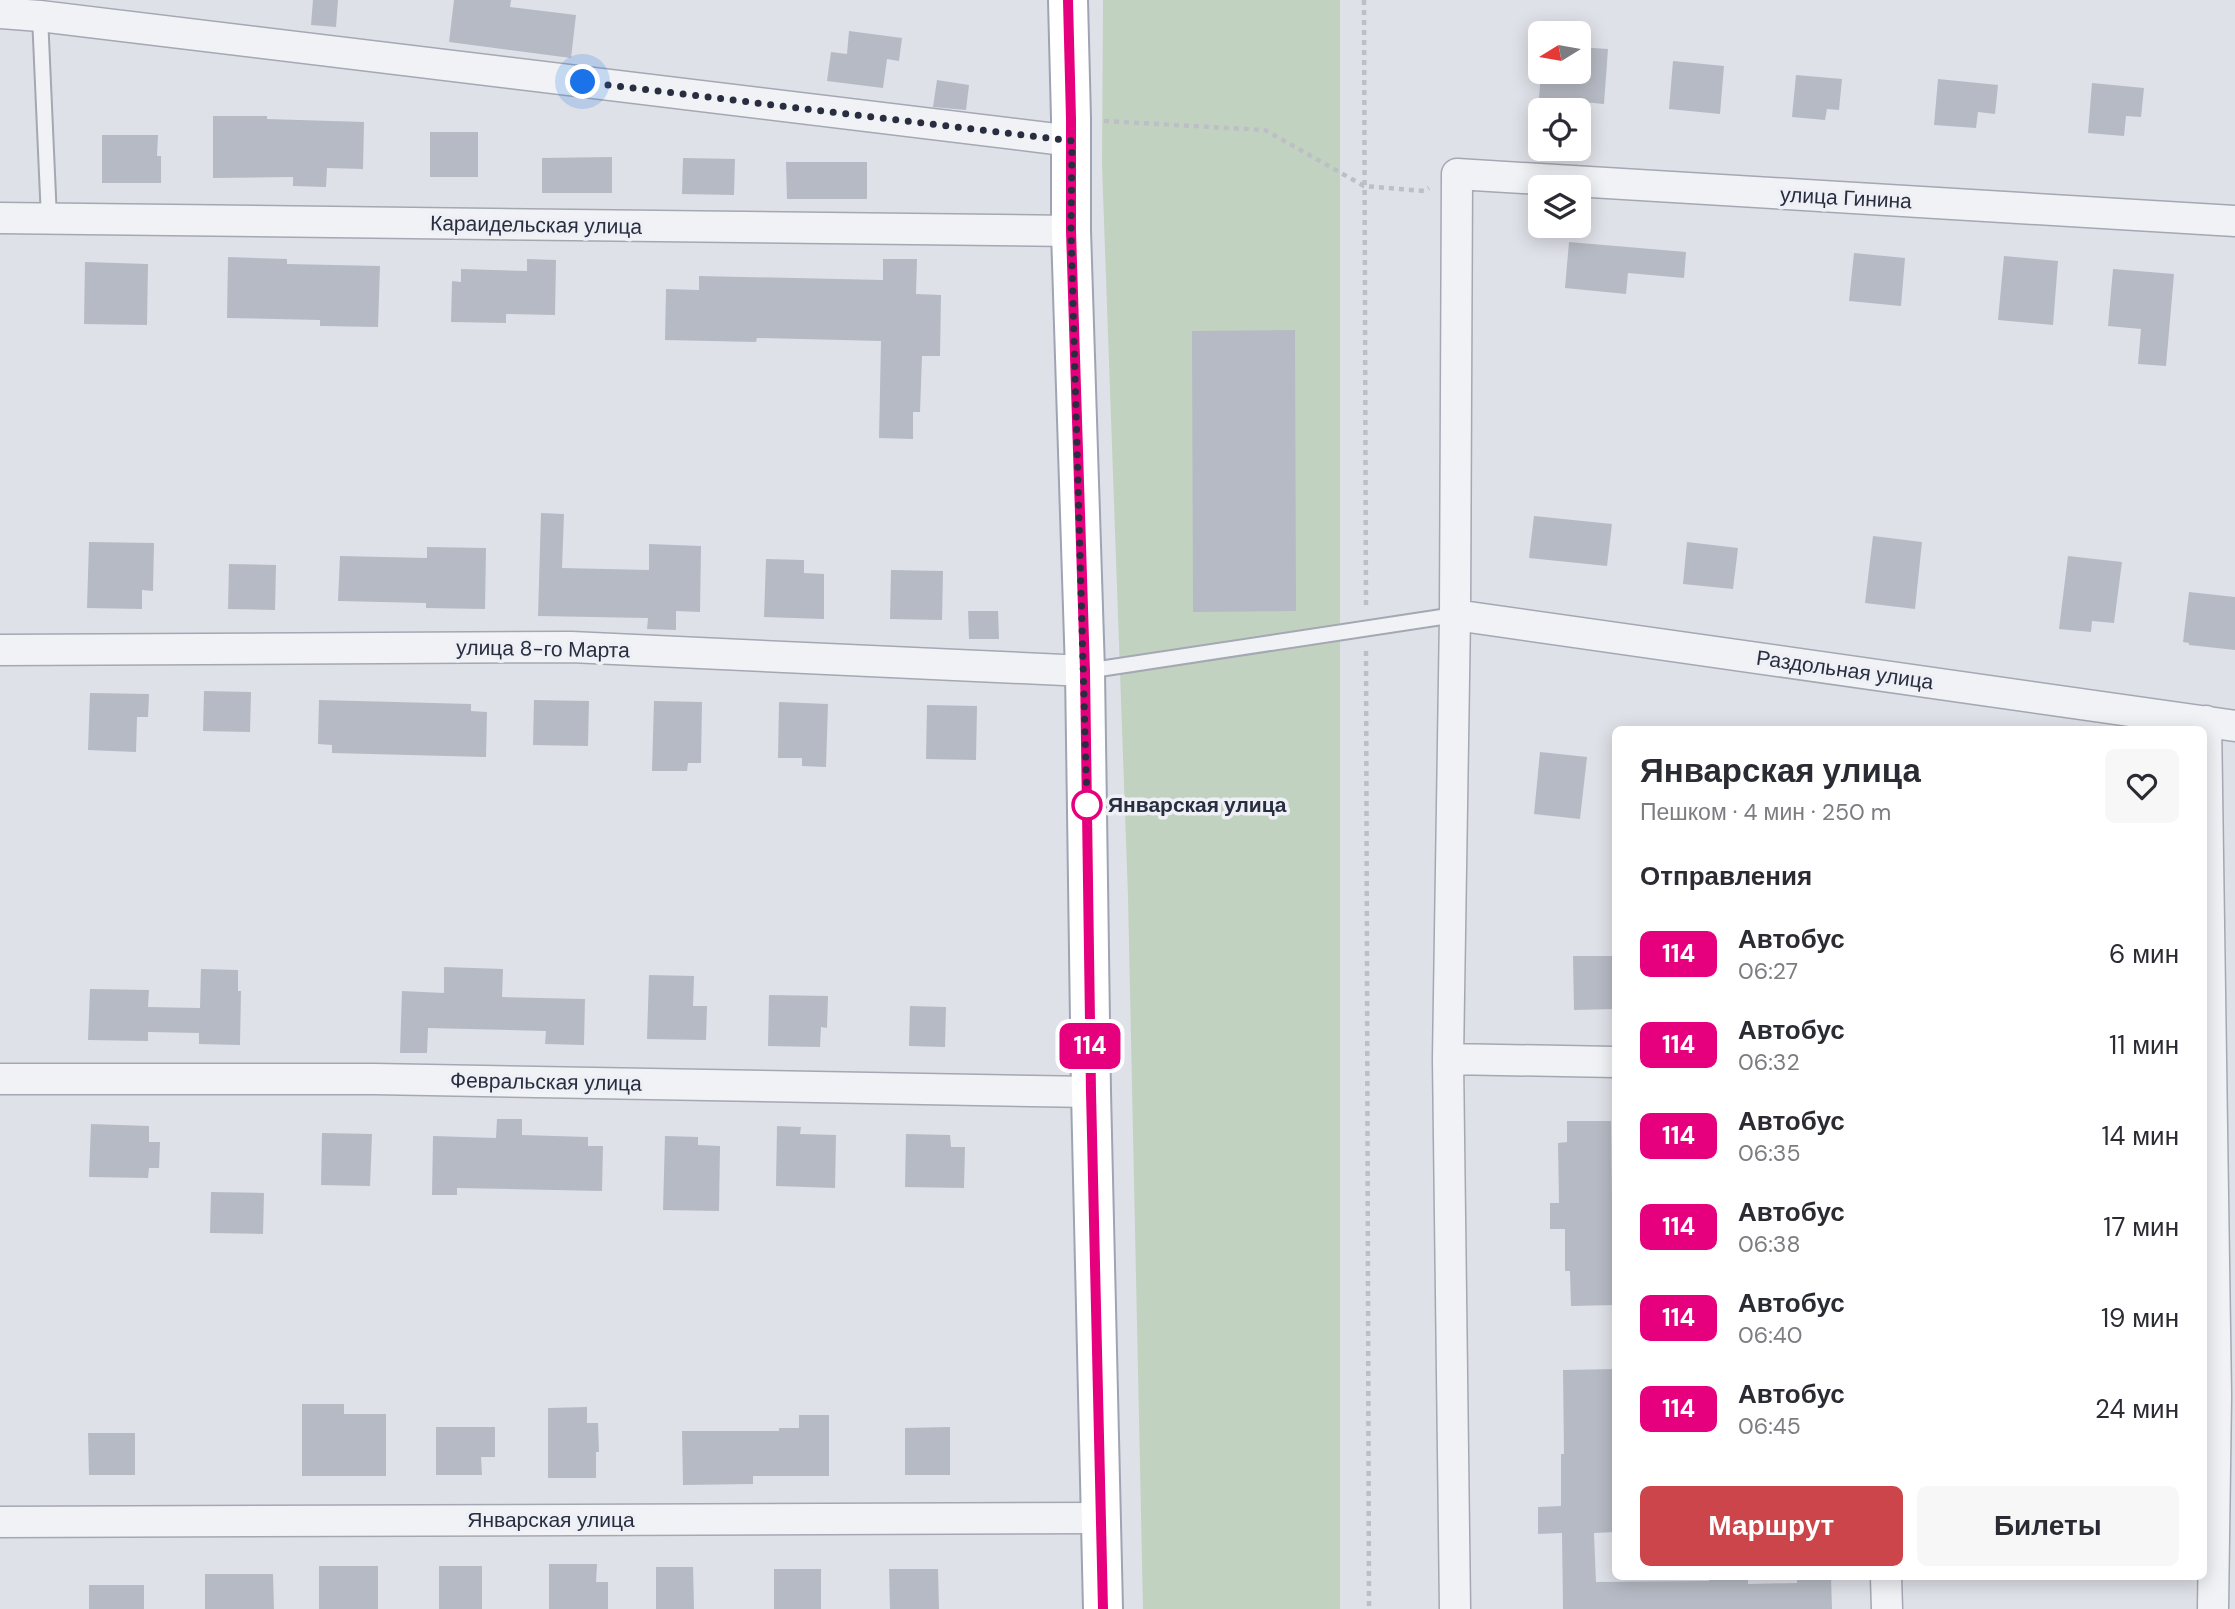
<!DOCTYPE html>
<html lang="ru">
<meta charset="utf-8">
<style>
body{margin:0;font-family:"DM Sans",sans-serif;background:#f7f7f7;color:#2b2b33;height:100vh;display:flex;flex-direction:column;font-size:26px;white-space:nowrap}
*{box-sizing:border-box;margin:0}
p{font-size:23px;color:#7c7c81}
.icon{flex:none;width:38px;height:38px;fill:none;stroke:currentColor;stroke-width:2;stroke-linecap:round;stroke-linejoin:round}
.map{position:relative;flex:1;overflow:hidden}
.side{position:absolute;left:1612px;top:726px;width:595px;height:854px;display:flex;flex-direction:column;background:#fff;border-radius:10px;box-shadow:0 4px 18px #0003}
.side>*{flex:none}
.badge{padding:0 14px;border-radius:10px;font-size:24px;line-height:46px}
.needle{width:46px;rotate:259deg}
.controls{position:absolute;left:1528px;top:21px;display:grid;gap:14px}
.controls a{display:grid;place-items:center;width:63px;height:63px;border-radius:10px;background:#fff;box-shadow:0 4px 18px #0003;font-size:35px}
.you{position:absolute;width:35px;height:35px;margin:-18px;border:5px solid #fff;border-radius:50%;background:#1a73e8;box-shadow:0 0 0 10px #1a73e833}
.map>.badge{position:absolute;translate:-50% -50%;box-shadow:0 0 0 4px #fff}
h2{padding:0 28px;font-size:26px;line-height:63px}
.round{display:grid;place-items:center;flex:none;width:74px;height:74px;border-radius:10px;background:#f7f7f7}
.head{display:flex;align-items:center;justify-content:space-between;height:119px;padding:0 28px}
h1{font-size:33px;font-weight:600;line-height:52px}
.cta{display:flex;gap:14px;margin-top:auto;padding:14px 28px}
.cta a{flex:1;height:80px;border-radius:10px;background:#cb454a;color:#fff;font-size:28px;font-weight:600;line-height:80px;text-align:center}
.cta a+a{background:#f7f7f7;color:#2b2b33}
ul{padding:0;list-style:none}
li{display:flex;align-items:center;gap:21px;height:91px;padding:0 28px}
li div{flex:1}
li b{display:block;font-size:26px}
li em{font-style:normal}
li .badge{min-width:77px;font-weight:700;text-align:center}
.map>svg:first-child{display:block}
.green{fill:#c2d2c0}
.building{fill:#b6bac4}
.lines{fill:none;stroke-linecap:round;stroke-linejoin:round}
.service-casing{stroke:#a4a8b2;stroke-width:18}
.minor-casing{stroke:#a4a8b2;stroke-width:33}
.primary-casing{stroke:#9ea4b3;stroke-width:42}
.path{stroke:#bdbfc6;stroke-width:4.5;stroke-dasharray:5 5;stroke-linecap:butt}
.service{stroke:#f1f2f6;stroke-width:14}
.minor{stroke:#f1f2f6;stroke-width:30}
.primary{stroke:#fff;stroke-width:38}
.line-casing{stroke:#fff;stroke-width:16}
.line{stroke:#e6007e;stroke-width:10}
.walk{stroke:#282e3f;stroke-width:7;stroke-dasharray:0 12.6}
.stop-dot{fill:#fff;stroke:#e6007e;stroke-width:3.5}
.labels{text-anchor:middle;stroke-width:7;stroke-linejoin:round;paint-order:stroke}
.street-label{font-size:21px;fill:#282e3f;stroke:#eef0f5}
.stop-label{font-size:21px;font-weight:bold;fill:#282e3f;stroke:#eef0f5;text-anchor:start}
</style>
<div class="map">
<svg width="2235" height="1609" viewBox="0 0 2235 1609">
<rect width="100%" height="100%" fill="#dfe1e8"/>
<!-- green -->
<path class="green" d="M 1103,0 L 1340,0 L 1340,1609 L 1143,1609 L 1128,897 L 1102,165 Z"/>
<!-- building -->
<path class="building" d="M 313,0 L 338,0 L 336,27 L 311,25 Z
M 454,0 L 511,0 L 510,7 L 576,15 L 571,58 L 449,42 Z
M 849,31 L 902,38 L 899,61 L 887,59 L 883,88 L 827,81 L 831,52 L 847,54 Z
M 1578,47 L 1608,49 L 1604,104 L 1539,98 L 1541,72 L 1578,72 Z
M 1673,61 L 1724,66 L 1720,114 L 1669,109 Z
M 1796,75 L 1842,79 L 1839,110 L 1827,109 L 1825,120 L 1792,117 Z
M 1938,79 L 1998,85 L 1995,114 L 1978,112 L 1976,128 L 1934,125 Z
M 937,80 L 969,85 L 966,110 L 933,107 Z
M 2092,83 L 2144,88 L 2141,117 L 2126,116 L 2124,136 L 2088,133 Z
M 213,116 L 267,116 L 267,119 L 364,122 L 363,169 L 327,168 L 326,187 L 293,186 L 293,177 L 213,178 Z
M 430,132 L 478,132 L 478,177 L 430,177 Z
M 102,135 L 158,135 L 157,156 L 161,156 L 161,183 L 102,183 Z
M 612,157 L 612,193 L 542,193 L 542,158 Z
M 683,158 L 735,159 L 734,195 L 682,194 Z
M 786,162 L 867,162 L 867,199 L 787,199 Z
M 1569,242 L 1686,252 L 1684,278 L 1628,273 L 1626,294 L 1565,288 Z
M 1854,253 L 1905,258 L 1901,306 L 1849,301 Z
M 2004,256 L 2058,261 L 2053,325 L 1998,320 Z
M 228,257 L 287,259 L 287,264 L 380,266 L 378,327 L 320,326 L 320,320 L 227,318 Z
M 527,259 L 556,260 L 555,315 L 506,314 L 506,323 L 451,322 L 452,281 L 461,282 L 461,269 L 527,271 Z
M 883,259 L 917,259 L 916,294 L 941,295 L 940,356 L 922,356 L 920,412 L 913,412 L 913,439 L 879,438 L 881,341 L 757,338 L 756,342 L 665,340 L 666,289 L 699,290 L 699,276 L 883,280 Z
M 85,262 L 148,264 L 147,325 L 84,324 Z
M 2113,269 L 2174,274 L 2166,366 L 2138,364 L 2141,329 L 2108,326 Z
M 1295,330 L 1296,611 L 1193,612 L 1192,331 Z
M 541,513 L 564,514 L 562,568 L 649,570 L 649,544 L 701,546 L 700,612 L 676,611 L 676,630 L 647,629 L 648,618 L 538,616 Z
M 1534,516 L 1612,524 L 1607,566 L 1529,558 Z
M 1873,536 L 1922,542 L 1915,609 L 1865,603 Z
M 89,542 L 154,543 L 153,591 L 142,590 L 142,609 L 87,608 Z
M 1687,542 L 1738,548 L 1733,589 L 1683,584 Z
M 427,547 L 486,548 L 485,609 L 426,608 L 426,603 L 338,601 L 340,556 L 427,558 Z
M 2068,556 L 2122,562 L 2114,623 L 2092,621 L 2091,632 L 2059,629 Z
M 766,559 L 804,560 L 804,573 L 824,574 L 824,619 L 764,617 Z
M 229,564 L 276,565 L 275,610 L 228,609 Z
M 891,570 L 943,571 L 942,620 L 890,619 Z
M 2189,592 L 2235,597 L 2235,650 L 2189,645 L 2189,643 L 2183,642 Z
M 968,611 L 998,611 L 999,639 L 969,639 Z
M 204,691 L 251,692 L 250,732 L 203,731 Z
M 90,693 L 149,694 L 148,717 L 137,717 L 136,752 L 88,750 Z
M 319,700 L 471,704 L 471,711 L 487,712 L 486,757 L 332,753 L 332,745 L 318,744 Z
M 534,700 L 589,701 L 588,746 L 533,745 Z
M 654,701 L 702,702 L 701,763 L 688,763 L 687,771 L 652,771 Z
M 779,702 L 828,704 L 826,767 L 802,766 L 802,758 L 778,758 Z
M 927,705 L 977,706 L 976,760 L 926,759 Z
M 1540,752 L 1587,757 L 1580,819 L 1534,814 Z
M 1573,956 L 1615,956 L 1615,1009 L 1574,1010 Z
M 444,967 L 503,969 L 502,997 L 585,999 L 584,1045 L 545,1044 L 546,1031 L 428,1028 L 427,1053 L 400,1053 L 402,991 L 444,993 Z
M 201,969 L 238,970 L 238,991 L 241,991 L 240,1045 L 199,1044 L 199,1033 L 148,1032 L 148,1041 L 88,1040 L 90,989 L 149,990 L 148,1007 L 200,1008 Z
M 649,975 L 694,976 L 693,1006 L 707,1006 L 706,1040 L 647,1039 Z
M 769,995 L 828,996 L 827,1028 L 821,1027 L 820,1047 L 768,1046 Z
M 910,1006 L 946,1007 L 945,1047 L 909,1046 Z
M 497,1119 L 522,1119 L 522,1135 L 588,1137 L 588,1146 L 603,1146 L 602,1191 L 457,1188 L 457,1195 L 432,1195 L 433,1136 L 496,1138 Z
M 1567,1121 L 1611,1121 L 1612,1202 L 1615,1202 L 1615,1305 L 1571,1306 L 1570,1271 L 1565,1271 L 1565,1229 L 1550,1229 L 1550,1203 L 1559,1203 L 1558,1143 L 1567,1142 Z
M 91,1124 L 149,1126 L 149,1142 L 160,1142 L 159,1168 L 149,1168 L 148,1178 L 89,1177 Z
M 777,1126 L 801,1127 L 800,1134 L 836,1135 L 835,1188 L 776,1186 Z
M 322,1133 L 372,1134 L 370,1186 L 321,1185 Z
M 906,1134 L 950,1135 L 951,1147 L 965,1147 L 964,1188 L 905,1187 Z
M 665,1136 L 698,1137 L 698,1145 L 720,1146 L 719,1211 L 663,1210 Z
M 211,1192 L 264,1193 L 263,1234 L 210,1233 Z
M 1615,1369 L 1615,1532 L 1594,1533 L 1596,1582 L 1709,1581 L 1709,1577 L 1748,1577 L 1748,1584 L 1797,1583 L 1797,1577 L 1831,1577 L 1832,1609 L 1563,1609 L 1562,1533 L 1538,1534 L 1538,1507 L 1561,1506 L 1561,1454 L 1564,1454 L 1563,1370 Z
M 302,1404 L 344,1404 L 344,1414 L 386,1414 L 386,1476 L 302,1476 Z
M 587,1407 L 587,1423 L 598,1423 L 599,1452 L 596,1452 L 596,1478 L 548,1478 L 548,1408 Z
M 799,1415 L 829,1415 L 829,1476 L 753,1476 L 753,1484 L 683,1485 L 682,1431 L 779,1431 L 779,1428 L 799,1428 Z
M 436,1427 L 495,1427 L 495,1457 L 481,1457 L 482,1475 L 436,1475 Z
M 950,1427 L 950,1475 L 905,1475 L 905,1428 Z
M 88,1433 L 135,1433 L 135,1475 L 89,1475 Z
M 549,1564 L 597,1564 L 596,1582 L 608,1582 L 608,1609 L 549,1609 Z
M 319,1566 L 378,1566 L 378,1609 L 319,1609 Z
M 439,1566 L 482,1566 L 482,1609 L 439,1609 Z
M 656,1567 L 693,1567 L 694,1609 L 656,1609 Z
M 774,1569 L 821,1569 L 821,1609 L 774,1609 Z
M 889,1569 L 938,1569 L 939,1609 L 890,1609 Z
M 205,1574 L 273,1574 L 274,1609 L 205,1609 Z
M 89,1585 L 144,1585 L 144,1609 L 89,1609 Z"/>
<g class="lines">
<defs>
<path id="service" d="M 40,16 L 49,219
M 1086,671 L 1455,615"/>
<path id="minor" d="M 0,13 L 40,16 L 1072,141
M 0,218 L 1071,231
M 1455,615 L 2235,726
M 0,650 L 571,647 L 1085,671
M 2206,721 L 2216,1396 L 2213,1609
M 1448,1059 L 1615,1062
M 0,1079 L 374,1079 L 1091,1092
M 0,1522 L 1102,1518
M 1886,1577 L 1887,1609
M 1455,1609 L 1448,1059 L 1455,615 L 1457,174 L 2235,221"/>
<path id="primary" d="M 1068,0 L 1071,119 L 1071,231 L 1085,671 L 1091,1092 L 1103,1609"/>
</defs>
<!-- service casing -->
<use href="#service" class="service-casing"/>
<!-- minor casing -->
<use href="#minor" class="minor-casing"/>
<!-- primary casing -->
<use href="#primary" class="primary-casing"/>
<!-- path -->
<path class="path" d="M 1364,0 L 1366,607
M 1104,121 L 1265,130 L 1364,186 L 1424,191 L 1429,188
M 1366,651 L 1369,1609"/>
<!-- service -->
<use href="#service" class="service"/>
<!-- minor -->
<use href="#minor" class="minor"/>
<!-- primary -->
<use href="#primary" class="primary"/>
</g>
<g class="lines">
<defs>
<path id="line" d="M 1068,0 L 1071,119 L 1071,231 L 1085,671 L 1091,1092 L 1103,1609"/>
</defs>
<!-- line casing -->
<use href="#line" class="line-casing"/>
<!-- line -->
<use href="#line" class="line"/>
<!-- walk -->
<path class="walk" d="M 583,82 L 1072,141 L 1071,231 L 1087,805"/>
</g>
<!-- markers -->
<circle class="stop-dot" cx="1087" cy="805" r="14"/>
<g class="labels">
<!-- street labels -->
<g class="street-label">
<text transform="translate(1846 198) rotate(3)" y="7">улица Гинина</text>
<text transform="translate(536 225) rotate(1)" y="7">Караидельская улица</text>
<text transform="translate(543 649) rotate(1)" y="7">улица 8-го Марта</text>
<text transform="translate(1845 670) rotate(8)" y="7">Раздольная улица</text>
<text transform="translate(546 1082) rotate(1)" y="7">Февральская улица</text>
<text x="551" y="1527">Январская улица</text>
</g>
<!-- stop labels -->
<g class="stop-label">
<text x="1108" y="812">Январская улица</text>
</g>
</g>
</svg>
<div class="controls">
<a><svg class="needle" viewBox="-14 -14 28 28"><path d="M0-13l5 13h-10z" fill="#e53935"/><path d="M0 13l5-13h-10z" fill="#7c7c81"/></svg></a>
<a><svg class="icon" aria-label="locate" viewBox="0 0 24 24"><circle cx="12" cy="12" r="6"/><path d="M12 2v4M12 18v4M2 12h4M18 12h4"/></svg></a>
<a><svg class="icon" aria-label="layers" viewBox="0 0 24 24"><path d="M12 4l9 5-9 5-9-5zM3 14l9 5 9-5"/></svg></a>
</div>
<div class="you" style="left:583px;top:82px"></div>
<b class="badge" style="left:1090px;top:1046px;background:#e6007e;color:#fff">114</b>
<section class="side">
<div class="head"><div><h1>Январская улица</h1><p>Пешком · 4 мин · 250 m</p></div><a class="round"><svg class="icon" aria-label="heart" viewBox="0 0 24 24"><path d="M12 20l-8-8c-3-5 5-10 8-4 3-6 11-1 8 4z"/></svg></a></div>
<h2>Отправления</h2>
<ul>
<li><span class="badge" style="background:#e6007e;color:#fff">114</span><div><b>Автобус</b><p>06:27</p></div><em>6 мин</em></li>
<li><span class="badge" style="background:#e6007e;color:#fff">114</span><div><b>Автобус</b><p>06:32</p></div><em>11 мин</em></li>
<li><span class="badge" style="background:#e6007e;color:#fff">114</span><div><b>Автобус</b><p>06:35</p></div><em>14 мин</em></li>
<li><span class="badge" style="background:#e6007e;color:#fff">114</span><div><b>Автобус</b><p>06:38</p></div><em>17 мин</em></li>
<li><span class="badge" style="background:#e6007e;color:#fff">114</span><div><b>Автобус</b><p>06:40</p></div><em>19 мин</em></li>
<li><span class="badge" style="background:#e6007e;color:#fff">114</span><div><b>Автобус</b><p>06:45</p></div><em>24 мин</em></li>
</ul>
<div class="cta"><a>Маршрут</a><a>Билеты</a></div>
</section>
</div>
